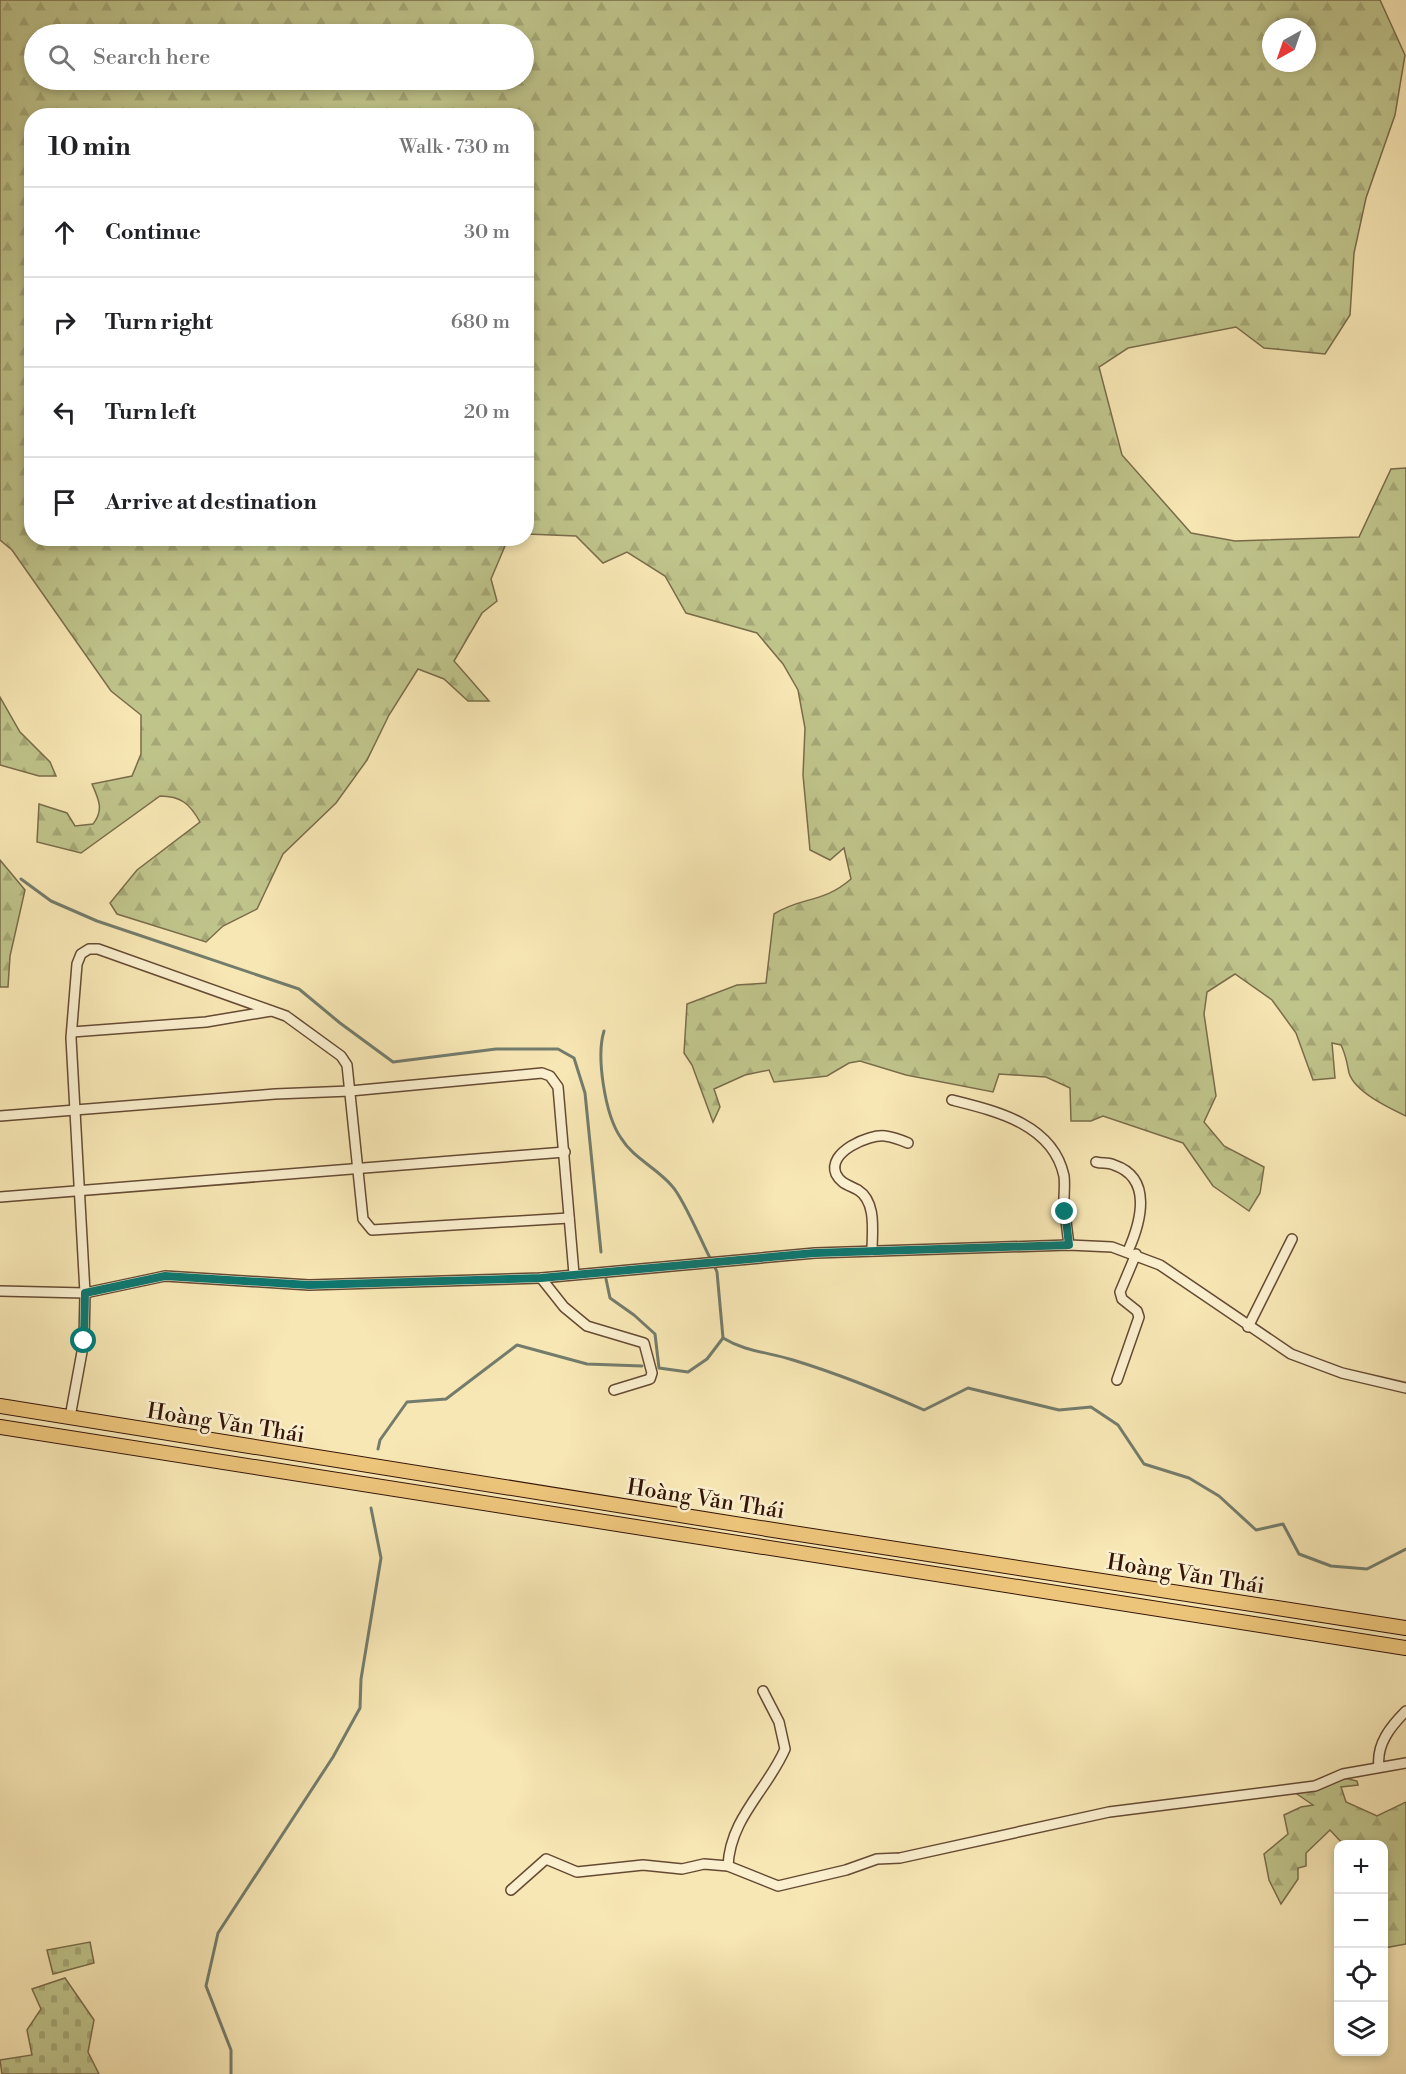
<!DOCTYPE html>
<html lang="en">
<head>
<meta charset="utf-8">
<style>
  :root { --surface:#fff; --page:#f2f2f2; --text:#202124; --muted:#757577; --line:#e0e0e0 }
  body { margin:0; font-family:"Libre Bodoni",serif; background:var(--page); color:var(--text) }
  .controls { position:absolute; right:18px; bottom:18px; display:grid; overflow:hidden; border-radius:12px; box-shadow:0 3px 9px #0003 }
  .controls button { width:54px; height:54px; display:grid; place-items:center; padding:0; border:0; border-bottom:2px solid var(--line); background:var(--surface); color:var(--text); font:30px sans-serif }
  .compass { position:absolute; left:1262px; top:18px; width:54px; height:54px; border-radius:50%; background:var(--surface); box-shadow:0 3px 9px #0003; rotate:220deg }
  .stop { position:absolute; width:18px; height:18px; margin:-14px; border:4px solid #0f766e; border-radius:50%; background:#fff }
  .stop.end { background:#0f766e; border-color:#fff; box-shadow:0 2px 6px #0008 }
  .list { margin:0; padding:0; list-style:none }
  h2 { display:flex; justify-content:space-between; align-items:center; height:78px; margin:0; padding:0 24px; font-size:26px }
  h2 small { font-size:20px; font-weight:400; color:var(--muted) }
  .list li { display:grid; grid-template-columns:39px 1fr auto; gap:18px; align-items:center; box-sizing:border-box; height:90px; padding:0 24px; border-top:2px solid var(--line) }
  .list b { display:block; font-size:22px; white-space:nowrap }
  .list em { font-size:20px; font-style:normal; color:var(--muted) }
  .icon { flex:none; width:33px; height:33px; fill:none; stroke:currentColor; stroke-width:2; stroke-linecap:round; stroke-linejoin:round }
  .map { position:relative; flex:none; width:1406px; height:2074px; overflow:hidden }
  .search { position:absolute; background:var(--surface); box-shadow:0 3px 9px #0003; left:24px; top:24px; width:510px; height:66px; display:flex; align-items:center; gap:15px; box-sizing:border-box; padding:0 21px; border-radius:33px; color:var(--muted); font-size:22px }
  .panel { position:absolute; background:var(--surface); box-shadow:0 3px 9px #0003; left:24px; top:108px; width:510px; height:438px; border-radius:24px }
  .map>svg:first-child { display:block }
</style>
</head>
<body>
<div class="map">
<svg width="1406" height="2074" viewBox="0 0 1406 2074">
  <defs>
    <pattern id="forest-firs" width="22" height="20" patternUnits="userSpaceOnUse" patternTransform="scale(1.5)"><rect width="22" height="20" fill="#bfc48b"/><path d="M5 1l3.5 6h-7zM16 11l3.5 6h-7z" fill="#a5a876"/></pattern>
    <pattern id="cemetery-stones" width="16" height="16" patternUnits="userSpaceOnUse" patternTransform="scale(1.5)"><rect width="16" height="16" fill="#bfc48b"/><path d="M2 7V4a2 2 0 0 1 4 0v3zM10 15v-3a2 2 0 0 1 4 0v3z" fill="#a5a876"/></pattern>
  </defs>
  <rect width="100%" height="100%" fill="#f7e7b4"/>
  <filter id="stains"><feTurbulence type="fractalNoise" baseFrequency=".00333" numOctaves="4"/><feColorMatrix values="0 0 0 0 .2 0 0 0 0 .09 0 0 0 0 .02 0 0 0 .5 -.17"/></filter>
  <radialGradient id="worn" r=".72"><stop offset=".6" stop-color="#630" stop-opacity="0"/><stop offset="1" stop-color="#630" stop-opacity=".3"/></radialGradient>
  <g fill="url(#forest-firs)" stroke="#7a6c4a" stroke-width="1.5" fill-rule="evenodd">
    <path d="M0 0H1380L1405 55 1395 115 1366 198 1354 253 1350 315 1325 354 1264 348 1236 327 1128 348 1099 367 1122 455 1191 533 1235 541 1359 537 1391 469 1406 468V1116C1389 1108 1355 1092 1349 1073 1347 1063 1346 1055 1341 1045L1332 1043 1335 1078 1313 1080 1296 1033 1272 1000 1235 974 1207 992 1204 1014 1216 1096 1204 1122 1224 1146 1264 1167 1260 1193 1249 1211 1213 1186 1183 1143 1103 1116 1091 1121H1071L1070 1088 1046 1077 999 1074 993 1092 906 1075 860 1061 849 1063 827 1076 774 1082 769 1070 745 1075 714 1089 720 1107 713 1122 692 1065 684 1053 687 1004 737 985 766 983 774 914C802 896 822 904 851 879L844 848 830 860 810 850 803 775 805 728 798 690 783 664 757 633 686 613 665 576 627 552 603 563 576 536 527 534 526 116H32V538L508 539 491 579 497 601 482 613 454 661 489 701H468L444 679 418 669 389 715 367 760 336 803 283 854 257 909 223 926 206 942 117 914 110 903 137 870 200 822C190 804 181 796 160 796L81 853 37 842 39 804 67 813 75 826 93 824C104 810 99 800 92 784L132 776 141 754V715L111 691 12 550 0 540ZM1271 27H1307V63H1271ZM524 34V80H34V34Z"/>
    <path d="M0 697 20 732 50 762 56 776H39L0 765Z"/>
    <path d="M0 860 25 890 10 956 8 987H0Z"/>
    <path d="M1332 1775 1357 1781 1358 1785 1341 1787 1346 1802 1377 1816 1406 1802V1944L1384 1948V1844H1343L1330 1830 1306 1853V1866L1298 1868V1879L1281 1904 1269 1880 1264 1854 1288 1834 1284 1815 1301 1807 1313 1805 1294 1792Z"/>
  </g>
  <g fill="url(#cemetery-stones)" stroke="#7a6c4a" stroke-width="1.5">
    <path d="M90 1942 94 1963 53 1974 47 1950Z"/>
    <path d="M65 1978 94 2020 88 2052 99 2074H2L0 2060 32 2055 27 2030 41 2009 32 1989Z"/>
  </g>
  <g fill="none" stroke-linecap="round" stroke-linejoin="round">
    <g stroke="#737c6c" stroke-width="3">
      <path d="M21 879 51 901 97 921 299 989 340 1023 393 1062 496 1049H558L574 1058 585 1093 601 1252"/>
      <path d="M604 1031C596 1057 605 1115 621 1138 633 1158 657 1168 672 1186 684 1199 701 1241 711 1260"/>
      <path d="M606 1279 610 1298 634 1315 655 1334 659 1368 688 1372 707 1359 723 1338 717 1272 714 1265"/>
      <path d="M723 1338C746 1352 768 1352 793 1360 839 1374 881 1391 924 1410L968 1388 1059 1410 1091 1407 1118 1425 1144 1464 1189 1478 1219 1496 1256 1530 1283 1524 1299 1554 1331 1566 1367 1569 1406 1549"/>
      <path d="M378 1449 380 1440 407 1402 446 1399 517 1345 587 1364 642 1366"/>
      <path d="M231 2074V2050L206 1986 218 1933 333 1757 360 1708 361 1679 381 1558 371 1508"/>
    </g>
    <defs>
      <g id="street">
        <path d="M72 1032 206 1022 271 1011"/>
        <path d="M952 1100C996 1111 1053 1124 1064 1176 1065 1184 1064 1192 1064 1199 1065 1215 1067 1230 1069 1245"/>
        <path d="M0 1116 275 1094 350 1091 542 1073 550 1076 558 1087 574 1274"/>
        <path d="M1096 1162C1102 1164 1108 1162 1114 1165 1153 1178 1141 1222 1128 1251"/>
        <path d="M0 1197 565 1152"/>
        <path d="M872 1251C872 1232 877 1202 858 1190 849 1185 841 1184 836 1174 827 1152 869 1134 885 1136 893 1137 901 1140 908 1143"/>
        <path d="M541 1278 564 1307 587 1326 644 1343 652 1373 650 1379 614 1390"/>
        <path d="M0 1291 85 1293 165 1276 309 1285 541 1278 815 1253 1069 1245 1112 1247 1160 1265 1291 1354 1342 1373 1406 1388"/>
        <path d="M1248 1327 1292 1239"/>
        <path d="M1117 1380 1139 1317 1137 1311 1122 1299 1120 1292 1136 1254"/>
        <path d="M70 1417 84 1341 85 1293 71 1038 77 964 81 954 89 949H98L286 1016 341 1056 347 1065 363 1219 372 1230 569 1218"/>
        <path d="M1379 1767C1376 1744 1391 1726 1406 1711"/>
        <path d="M728 1866C730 1818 768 1789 785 1749L779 1722 763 1691"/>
        <path d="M511 1890 546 1859 577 1872 643 1865 682 1869 704 1864 728 1866 778 1886 846 1870 877 1859 900 1858 1109 1812 1315 1786 1343 1774 1406 1763"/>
      </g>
      <g id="primary">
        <path d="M0 1406 767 1529 1406 1628"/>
        <path d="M0 1427 1406 1648"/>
      </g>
    </defs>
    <use href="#street" stroke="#654a33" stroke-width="12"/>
    <use href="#primary" stroke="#341508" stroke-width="16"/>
    <use href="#street" stroke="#faefce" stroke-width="9"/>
    <use href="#primary" stroke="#ecc47a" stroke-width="14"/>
  </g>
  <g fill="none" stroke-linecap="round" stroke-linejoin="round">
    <path stroke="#0f766e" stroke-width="8" d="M84 1341 85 1293 165 1276 309 1285 541 1278 815 1253 1069 1245 1065 1212"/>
  </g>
  <g text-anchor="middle" stroke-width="5" stroke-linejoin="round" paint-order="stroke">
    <g font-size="22" fill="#341508" stroke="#faefce">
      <text transform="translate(226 1422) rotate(9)" y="8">Hoàng Văn Thái</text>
      <text transform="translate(706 1498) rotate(9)" y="8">Hoàng Văn Thái</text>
      <text transform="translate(1186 1573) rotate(9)" y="8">Hoàng Văn Thái</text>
    </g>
  </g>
  <rect width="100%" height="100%" filter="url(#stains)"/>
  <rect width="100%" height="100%" fill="url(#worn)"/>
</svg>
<div class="controls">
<button>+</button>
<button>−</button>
<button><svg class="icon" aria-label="locate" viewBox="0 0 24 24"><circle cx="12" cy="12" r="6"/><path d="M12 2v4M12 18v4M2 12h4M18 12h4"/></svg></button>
<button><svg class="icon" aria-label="layers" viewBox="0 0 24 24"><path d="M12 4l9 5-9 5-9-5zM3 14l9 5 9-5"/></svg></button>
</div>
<svg class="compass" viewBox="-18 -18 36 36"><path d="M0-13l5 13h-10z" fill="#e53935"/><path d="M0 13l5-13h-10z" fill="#757577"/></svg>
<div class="stop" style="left:84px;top:1341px"></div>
<div class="stop end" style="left:1065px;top:1212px"></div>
<div class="search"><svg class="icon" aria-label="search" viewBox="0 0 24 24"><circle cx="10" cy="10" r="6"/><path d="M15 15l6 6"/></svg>Search here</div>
<section class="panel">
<h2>10 min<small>Walk · 730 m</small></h2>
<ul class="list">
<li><svg class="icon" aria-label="ahead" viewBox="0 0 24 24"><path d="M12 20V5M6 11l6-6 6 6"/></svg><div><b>Continue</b></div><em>30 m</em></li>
<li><svg class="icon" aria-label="right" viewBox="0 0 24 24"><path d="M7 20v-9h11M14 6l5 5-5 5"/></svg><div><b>Turn right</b></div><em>680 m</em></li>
<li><svg class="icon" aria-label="left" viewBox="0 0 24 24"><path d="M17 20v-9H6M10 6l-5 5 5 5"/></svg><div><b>Turn left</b></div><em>20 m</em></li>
<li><svg class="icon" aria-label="arrive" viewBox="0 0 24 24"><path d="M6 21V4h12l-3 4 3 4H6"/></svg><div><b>Arrive at destination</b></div></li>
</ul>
</section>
</div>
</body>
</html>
